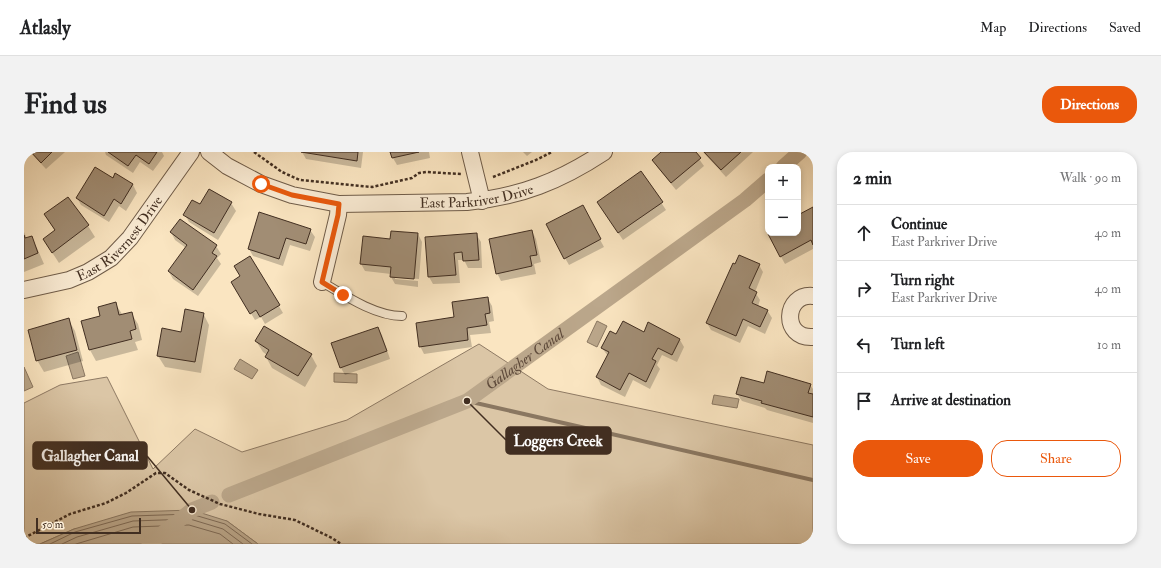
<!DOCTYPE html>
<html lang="en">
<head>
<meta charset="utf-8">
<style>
  :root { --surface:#fff; --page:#f2f2f2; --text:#202124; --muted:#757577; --line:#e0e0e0; --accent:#ea580c }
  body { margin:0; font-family:"IM FELL Double Pica",serif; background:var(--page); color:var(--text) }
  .controls { position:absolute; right:12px; top:12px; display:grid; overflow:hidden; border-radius:8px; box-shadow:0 2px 6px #0003 }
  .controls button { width:36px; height:36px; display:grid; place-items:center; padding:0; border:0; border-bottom:1px solid var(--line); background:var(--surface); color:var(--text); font:20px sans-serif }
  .scale { position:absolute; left:12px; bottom:10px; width:105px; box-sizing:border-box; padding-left:4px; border:2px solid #412e21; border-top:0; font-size:11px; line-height:14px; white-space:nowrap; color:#412e21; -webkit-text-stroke:3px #fceed7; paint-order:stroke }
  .stop { position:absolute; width:12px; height:12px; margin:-9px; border:3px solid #ea580c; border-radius:50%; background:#fff }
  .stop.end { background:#ea580c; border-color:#fff; box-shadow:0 1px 4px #0008 }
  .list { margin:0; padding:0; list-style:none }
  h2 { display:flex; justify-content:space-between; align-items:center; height:52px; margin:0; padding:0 16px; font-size:17px }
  h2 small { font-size:13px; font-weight:400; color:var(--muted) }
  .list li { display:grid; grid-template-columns:26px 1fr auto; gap:12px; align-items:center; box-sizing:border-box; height:56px; padding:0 16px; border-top:1px solid var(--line) }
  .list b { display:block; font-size:15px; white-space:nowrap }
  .list p { margin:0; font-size:13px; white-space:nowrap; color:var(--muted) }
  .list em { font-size:13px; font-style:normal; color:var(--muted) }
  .actions { display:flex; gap:8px; padding:12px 16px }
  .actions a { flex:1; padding:9px 0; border:1px solid var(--accent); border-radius:16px; text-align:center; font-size:14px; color:var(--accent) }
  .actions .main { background:var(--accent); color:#fff }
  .icon { flex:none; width:22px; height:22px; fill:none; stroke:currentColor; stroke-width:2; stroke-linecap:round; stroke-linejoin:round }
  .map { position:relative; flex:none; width:789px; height:392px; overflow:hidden; border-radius:16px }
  header { display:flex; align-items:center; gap:24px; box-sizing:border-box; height:56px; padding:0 20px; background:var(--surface); border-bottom:1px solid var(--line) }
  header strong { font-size:19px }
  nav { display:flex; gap:22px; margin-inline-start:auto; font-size:14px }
  .intro { display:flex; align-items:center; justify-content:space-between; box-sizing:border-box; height:96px; padding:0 24px }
  h1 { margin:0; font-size:28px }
  .button { padding:10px 18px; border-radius:16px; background:var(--accent); color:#fff; font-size:14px; font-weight:700 }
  main { display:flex; gap:24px; padding:0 24px }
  aside { flex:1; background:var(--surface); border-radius:16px; box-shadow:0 2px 6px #0003 }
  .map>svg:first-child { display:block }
</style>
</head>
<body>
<header>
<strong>Atlasly</strong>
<nav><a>Map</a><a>Directions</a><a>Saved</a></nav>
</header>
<div class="intro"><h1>Find us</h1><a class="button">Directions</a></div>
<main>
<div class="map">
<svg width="789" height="392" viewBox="0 0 789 392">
  <rect width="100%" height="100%" fill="#fae5c1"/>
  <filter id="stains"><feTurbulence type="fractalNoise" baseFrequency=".005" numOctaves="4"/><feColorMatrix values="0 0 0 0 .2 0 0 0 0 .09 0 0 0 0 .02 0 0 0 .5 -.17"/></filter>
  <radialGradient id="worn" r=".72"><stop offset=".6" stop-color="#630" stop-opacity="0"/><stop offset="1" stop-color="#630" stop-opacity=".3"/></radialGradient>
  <path fill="#dbc6a6" stroke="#8e7a64" d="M455 192 524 237 789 293V392H234L203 369 50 377 16 392H0V251L36 233 83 225 129 317 171 277 218 300 323 268Z"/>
  <g fill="#bba78b" stroke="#8a7761">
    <path d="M573 169 583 174 573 195 563 190Z"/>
    <path d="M54 200 61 224 49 227 42 204Z"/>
    <path d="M216 207 234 218 228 227 210 217Z"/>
    <path d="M0 215 9 235 0 239Z"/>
    <path d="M310 221 333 222V231L310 230Z"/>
    <path d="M690 243 715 247 713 256 688 252Z"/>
    <path d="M168 358 203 369 234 392H16L50 377 107 360Z"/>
  </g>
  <g fill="#0003">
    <path d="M6 0H41L22 17Z"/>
    <path d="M81 0H138L140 4 129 19 116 10 109 21 82 3Z"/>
    <path d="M278 0H339L337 16 282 7Z"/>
    <path d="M367 0H405L406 6 373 13 369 6Z"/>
    <path d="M499 0H508L503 4Z"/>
    <path d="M639 0H670L680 14 652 38 634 16 629 8Z"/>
    <path d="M679 0H729L702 25Z"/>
    <path d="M617 20 642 58 599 88 578 57Z"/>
    <path d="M92 23 109 33 113 41 102 59 95 54 85 70 57 53 53 46 89 27Z"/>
    <path d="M44 46 64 74 71 85 35 111 20 88 31 79 21 63Z"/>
    <path d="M207 51 212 59 194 88 165 70 161 63 176 54Z"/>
    <path d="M789 56V97L761 112 744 81H774V64Z"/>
    <path d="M562 62 580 95 545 113 541 106Z"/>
    <path d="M156 68 192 94 197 102 193 106 197 112 174 144 149 127 145 120 162 96 151 88 147 80Z"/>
    <path d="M286 78 291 85 286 99 266 93 259 114 229 104 225 97Z"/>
    <path d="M508 79 512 87 517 110 510 112 512 122 477 129 473 121Z"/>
    <path d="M0 80 3 87 7 85 13 96 20 112 0 120Z"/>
    <path d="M394 82 398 90 395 127 371 125V127L394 129V135L371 132 367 125V122L341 119 337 112 367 88Z"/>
    <path d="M452 82 457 90 458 116H444L440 108H434L436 131 409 132 405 125 402 86Z"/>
    <path d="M226 105 259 161 241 172 237 165 231 168 208 130 217 125Z"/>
    <path d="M735 113 739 120 731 140 736 148 734 154 743 158 748 166 741 182 724 174 716 191 687 178 683 171Z"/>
    <path d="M464 147 468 154 470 169 465 170 467 181 446 183 448 195 400 202 396 194Z"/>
    <path d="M91 151 98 162 107 161 114 172 118 188 111 190 114 198 72 209 66 198 77 164Z"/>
    <path d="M179 161 185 173 177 221 141 215 134 204Z"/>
    <path d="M44 167 51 179 59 209 20 220 13 208Z"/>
    <path d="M354 176 358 183 366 207 321 223 317 216Z"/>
    <path d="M620 181 656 188 660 195 653 210 638 203 633 213 636 217 626 237 609 228 601 245 577 233 573 225 584 204 578 196 593 183Z"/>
    <path d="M232 189 287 203 293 214 281 235 248 216 242 205 243 203 239 200Z"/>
    <path d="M740 233H786L789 237V271L743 258 741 256 718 249 713 242Z"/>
  </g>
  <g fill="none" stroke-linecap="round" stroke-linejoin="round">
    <g stroke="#7e6a56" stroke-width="1">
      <path d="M26 392 51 380 108 364 167 362 201 372 228 392"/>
      <path d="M38 392 53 385 109 369 166 367 199 377 219 392"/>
      <path d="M52 392 109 375 165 373 196 382 209 392"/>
    </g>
    <path stroke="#8a7761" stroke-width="4" d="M443 249 789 328"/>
    <g stroke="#bba78b" stroke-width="15">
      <path d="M759 15 776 0"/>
      <path id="s1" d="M205 343 443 249 721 48 744 28"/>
      <path d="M125 392 168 358 188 350"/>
    </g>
  </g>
  <g fill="#a18d74" stroke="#412e21">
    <path d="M7 0H28L17 11Z"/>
    <path d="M84 0H133L125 12 112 3 104 14Z"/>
    <path d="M277 0H334L333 9Z"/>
    <path d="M366 0H395L368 6Z"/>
    <path d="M637 0H672L677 6 647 31 628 8Z"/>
    <path d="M680 0H717L697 18Z"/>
    <path d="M71 15 89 26 91 21 109 32 97 52 90 47 80 64 52 46Z"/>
    <path d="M617 19 639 50 594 81 573 50Z"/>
    <path d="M185 37 208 50 190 81 159 63 168 48 176 52Z"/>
    <path d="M44 45 65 73 28 101 19 87 31 78 20 62Z"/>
    <path d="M559 53 577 87 540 107 522 72Z"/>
    <path d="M789 55V93L787 88 756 105 743 80 744 79V81H774V63Z"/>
    <path d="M235 60 287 77 282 92 262 86 255 107 224 97Z"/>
    <path d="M156 67 193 93 188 101 193 104 169 138 144 119 163 93 146 80Z"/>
    <path d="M508 78 513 103 506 104 508 114 472 122 465 87Z"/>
    <path d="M367 79 394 81 390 127 366 125 367 115 336 112 339 84 366 87Z"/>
    <path d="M453 81 455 108 439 109 438 100 430 101 432 123 404 125 401 85Z"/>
    <path d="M0 83 1 86 8 84 14 101 0 107Z"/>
    <path d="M715 103 736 112 725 136 733 140 728 151 744 158 736 175 719 167 712 184 682 171 709 111 711 112Z"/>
    <path d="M226 104 256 153 236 165 232 158 226 162 207 130 216 124 210 114Z"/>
    <path d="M464 145 466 161 461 162 463 173 443 176 444 188 395 195 392 171 430 165 428 150Z"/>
    <path d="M92 150 95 163 108 160 112 177 106 179 108 187 65 198 57 169 76 164 74 155Z"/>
    <path d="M161 157 180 161 171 210 133 204 138 176 157 180Z"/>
    <path d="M45 166 53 198 12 209 4 178Z"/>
    <path d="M599 169 620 180 624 170 656 187 648 203 634 196 628 207 632 209 622 230 605 221 596 238 572 225 585 200 577 196 586 179 592 182Z"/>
    <path d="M240 174 288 202 274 224 241 205 245 198 231 189Z"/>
    <path d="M354 175 363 199 316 216 307 191Z"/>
    <path d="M743 219 787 232 784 241 789 242V265L737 251 738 249 712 242 717 225 740 231Z"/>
  </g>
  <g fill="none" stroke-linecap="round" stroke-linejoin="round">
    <defs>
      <path id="service" d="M298 130C320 143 351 164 378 164"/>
      <g id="minor">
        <path id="s2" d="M185 0 203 14 237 32 268 43 315 52 443 50C496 45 536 29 580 0"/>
        <path d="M446 0 458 49"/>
        <path d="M298 130 314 63 315 52"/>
        <path id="s3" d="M0 138 45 128 64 120 87 106 106 86 167 0"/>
        <path d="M789 144C760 141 757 187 789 185"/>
      </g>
    </defs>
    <use href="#service" stroke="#6f5c49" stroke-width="10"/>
    <use href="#minor" stroke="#6f5c49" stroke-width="18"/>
    <g stroke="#412e21" stroke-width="2.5" stroke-dasharray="3 2" stroke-linecap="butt">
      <path d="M230 0 258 20 276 28 348 35 388 26 395 21 402 20 437 22"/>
      <path d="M469 25 512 8 528 0"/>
      <path d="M0 386 46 362 82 351 102 341 132 321H141L165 338 196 352 235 362 271 368 308 386 317 392"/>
    </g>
    <use href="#service" stroke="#fceed7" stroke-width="8"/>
    <use href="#minor" stroke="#fceed7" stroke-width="16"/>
  </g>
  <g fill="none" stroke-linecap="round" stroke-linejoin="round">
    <path stroke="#ea580c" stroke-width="5" d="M237 32 268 43 315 52 314 63 298 130 319 143"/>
  </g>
  <g text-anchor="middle" stroke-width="3" stroke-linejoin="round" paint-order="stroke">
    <g font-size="14" fill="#412e21" stroke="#fceed7">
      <text dy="5" stroke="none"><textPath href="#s2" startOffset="280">East Parkriver Drive</textPath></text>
      <text dy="5" stroke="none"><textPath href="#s3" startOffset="113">East Rivernest Drive</textPath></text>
    </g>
    <g font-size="15" font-style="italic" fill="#604c3c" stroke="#fceed7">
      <text dy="5" stroke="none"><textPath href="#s1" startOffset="327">Gallagher Canal</textPath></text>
    </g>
  </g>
  <path fill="none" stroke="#412e21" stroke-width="1.5" d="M443 249L482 288M168 358L123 304"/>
  <g fill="#412e21" stroke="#fceed7" stroke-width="1.5">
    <circle cx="443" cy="249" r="4"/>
    <circle cx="168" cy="358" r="4"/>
  </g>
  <g fill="#412e21" stroke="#412e21" stroke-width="1.5">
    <rect x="482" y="275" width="105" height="27" rx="4"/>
    <rect x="9" y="290" width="114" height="27" rx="4"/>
  </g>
  <g font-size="15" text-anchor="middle" font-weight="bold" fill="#fff">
    <text x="534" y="294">Loggers Creek</text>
    <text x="66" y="309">Gallagher Canal</text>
  </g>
  <rect width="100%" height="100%" filter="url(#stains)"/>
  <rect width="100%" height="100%" fill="url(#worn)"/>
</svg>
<div class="controls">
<button>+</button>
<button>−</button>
</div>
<div class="scale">50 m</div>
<div class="stop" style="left:237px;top:32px"></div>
<div class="stop end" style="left:319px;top:143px"></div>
</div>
<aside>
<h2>2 min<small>Walk · 90 m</small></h2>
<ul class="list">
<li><svg class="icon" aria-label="ahead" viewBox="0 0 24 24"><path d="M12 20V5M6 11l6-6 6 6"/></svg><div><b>Continue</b><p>East Parkriver Drive</p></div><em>40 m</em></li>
<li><svg class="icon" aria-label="right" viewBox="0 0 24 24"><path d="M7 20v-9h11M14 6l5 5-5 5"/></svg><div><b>Turn right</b><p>East Parkriver Drive</p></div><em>40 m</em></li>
<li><svg class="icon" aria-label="left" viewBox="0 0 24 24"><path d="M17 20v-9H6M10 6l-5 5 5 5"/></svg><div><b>Turn left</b></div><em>10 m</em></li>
<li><svg class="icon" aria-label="arrive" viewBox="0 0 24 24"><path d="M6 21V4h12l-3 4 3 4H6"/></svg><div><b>Arrive at destination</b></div></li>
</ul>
<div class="actions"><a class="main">Save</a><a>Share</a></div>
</aside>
</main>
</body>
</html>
